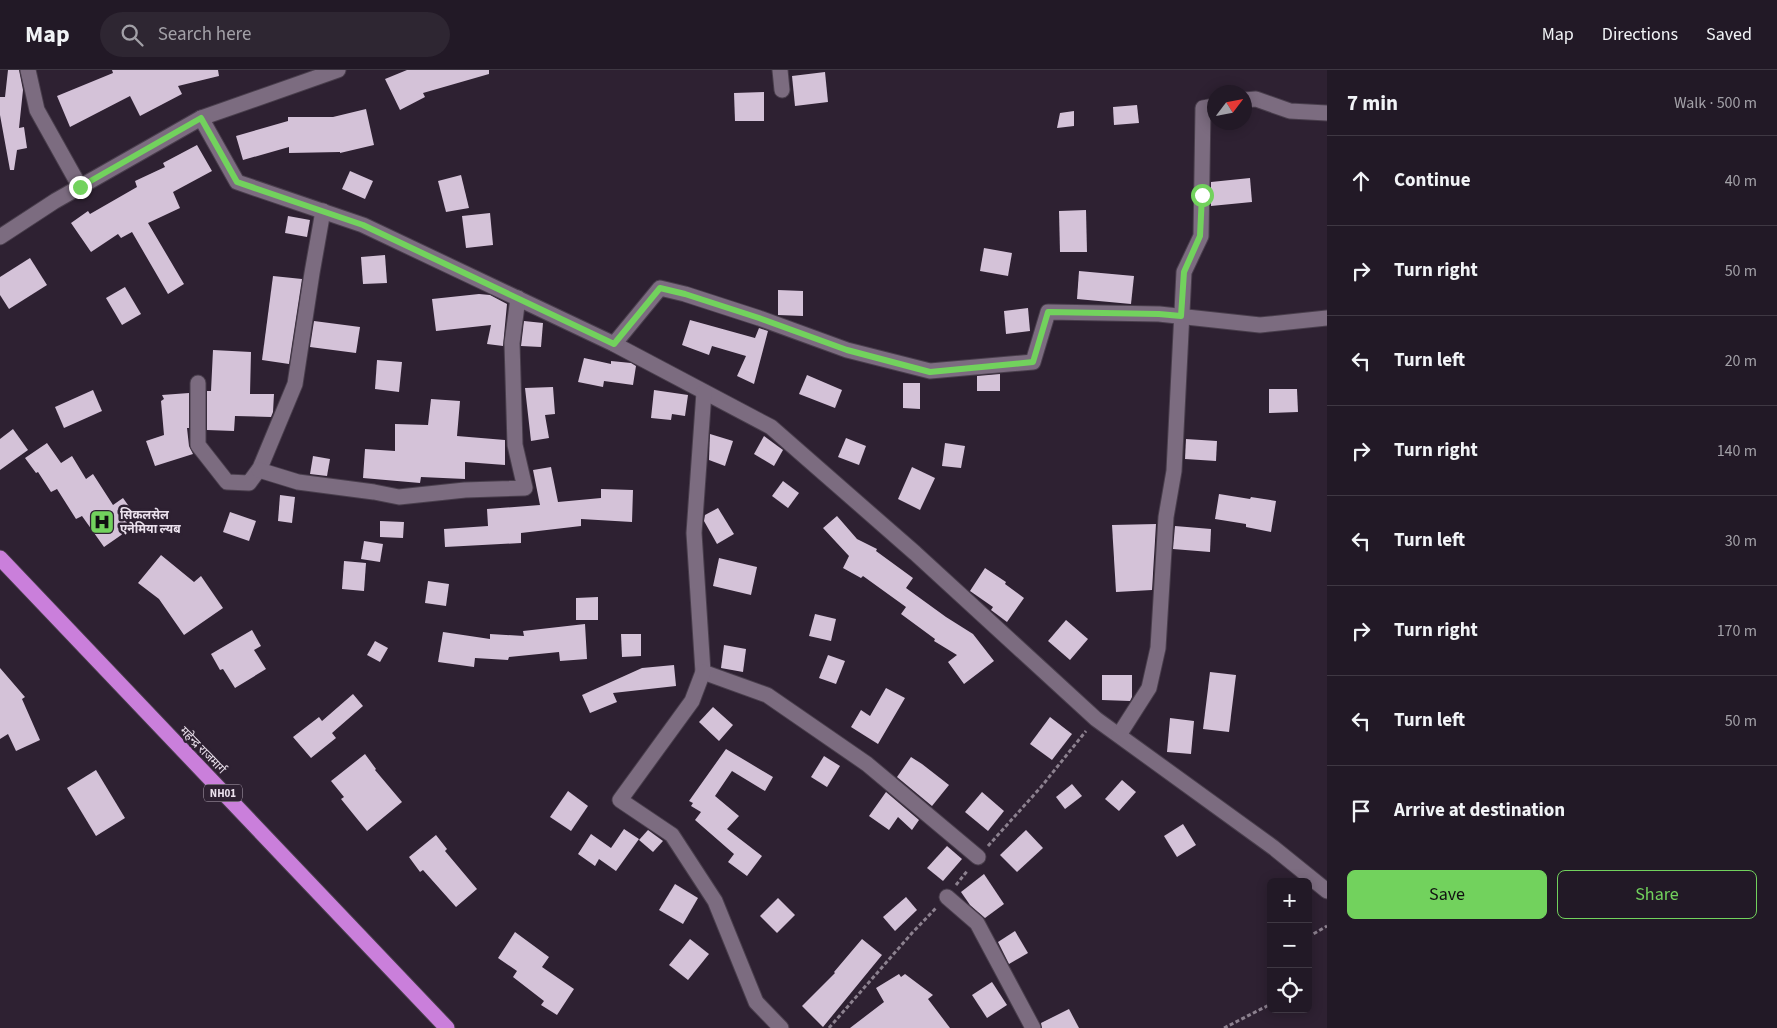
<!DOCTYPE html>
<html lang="en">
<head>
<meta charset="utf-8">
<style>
  :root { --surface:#221926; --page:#2e2632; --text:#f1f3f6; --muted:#a2a0a7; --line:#3f3843; --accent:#72d25d }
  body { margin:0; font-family:"Source Sans 3","Noto Sans Devanagari",sans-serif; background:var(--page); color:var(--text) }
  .controls { position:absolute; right:15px; bottom:15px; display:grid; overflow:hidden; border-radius:8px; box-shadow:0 2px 12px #0003 }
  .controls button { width:45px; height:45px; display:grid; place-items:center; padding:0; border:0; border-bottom:1px solid var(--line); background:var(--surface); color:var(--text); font:25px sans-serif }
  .compass { position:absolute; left:1207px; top:15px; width:45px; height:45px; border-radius:50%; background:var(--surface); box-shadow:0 2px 12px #0003; rotate:58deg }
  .stop { position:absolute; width:15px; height:15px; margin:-11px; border:4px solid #72d25d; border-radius:50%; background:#fff }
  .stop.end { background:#72d25d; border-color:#fff; box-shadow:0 1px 5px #0008 }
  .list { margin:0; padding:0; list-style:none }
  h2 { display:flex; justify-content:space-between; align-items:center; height:65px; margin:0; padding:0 20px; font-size:21px }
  h2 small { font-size:16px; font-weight:400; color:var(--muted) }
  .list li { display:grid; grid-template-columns:32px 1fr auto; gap:15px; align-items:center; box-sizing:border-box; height:90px; padding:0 20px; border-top:1px solid var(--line) }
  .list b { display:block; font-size:19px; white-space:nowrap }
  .list em { font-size:16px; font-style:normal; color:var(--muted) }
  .actions { display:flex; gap:10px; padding:15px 20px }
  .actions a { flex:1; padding:11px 0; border:1px solid var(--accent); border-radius:8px; text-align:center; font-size:18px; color:var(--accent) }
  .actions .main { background:var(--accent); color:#111 }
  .icon { flex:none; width:28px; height:28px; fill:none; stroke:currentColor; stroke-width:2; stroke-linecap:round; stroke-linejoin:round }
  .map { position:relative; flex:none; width:1327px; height:958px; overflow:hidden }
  header { display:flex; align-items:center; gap:30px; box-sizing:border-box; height:70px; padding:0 25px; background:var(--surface); border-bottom:1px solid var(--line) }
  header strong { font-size:24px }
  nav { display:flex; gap:28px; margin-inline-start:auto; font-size:18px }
  .search { width:350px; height:45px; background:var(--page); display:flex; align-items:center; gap:12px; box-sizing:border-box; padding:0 18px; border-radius:28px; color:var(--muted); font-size:19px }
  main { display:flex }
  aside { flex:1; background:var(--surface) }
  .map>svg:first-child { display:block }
</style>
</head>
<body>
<header>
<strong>Map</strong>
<div class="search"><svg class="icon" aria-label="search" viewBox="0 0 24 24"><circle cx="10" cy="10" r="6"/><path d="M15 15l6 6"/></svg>Search here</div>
<nav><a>Map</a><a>Directions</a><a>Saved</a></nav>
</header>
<main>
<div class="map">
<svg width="1327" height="958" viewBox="0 0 1327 958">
  <rect width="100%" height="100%" fill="#2e2132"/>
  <g fill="#d4c2d8">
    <path d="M8 0H19L23 20 19 58 24 57 27 78 17 80 14 100H10L0 45V27H5Z"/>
    <path d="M112 0H218L219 6 178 16 182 24 140 46 130 26 70 57 57 26 113 3Z"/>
    <path d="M407 0H489V4L423 23 425 27 400 40 385 9Z"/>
    <path d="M825 2 828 32 795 36 792 6Z"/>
    <path d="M764 22V51H735L734 23Z"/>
    <path d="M1137 35 1139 53 1114 55 1113 37Z"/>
    <path d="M366 39 374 75 340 83V82L289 83V77L243 90 236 66 288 51V47H333Z"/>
    <path d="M1074 41V56L1057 58 1060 43Z"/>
    <path d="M197 75 212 101 173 122 180 138 148 153 184 214 168 224 132 162 121 168 118 164 91 182 71 153 88 141 90 144 137 117 135 111 165 97 163 93Z"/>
    <path d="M350 101 373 111 365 129 342 119Z"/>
    <path d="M461 105 469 138 446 142 438 111Z"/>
    <path d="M1250 108 1252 132 1211 136V112Z"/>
    <path d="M1086 140 1087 182H1060L1059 141Z"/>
    <path d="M490 143 493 175 466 178 462 146Z"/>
    <path d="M288 146 310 150 307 167 285 163Z"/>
    <path d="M984 178 1012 183 1008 206 980 201Z"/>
    <path d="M385 185 387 213 363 214 361 187Z"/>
    <path d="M30 188 47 215 9 239 0 225V207Z"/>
    <path d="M1079 201 1134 206 1131 234 1077 229Z"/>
    <path d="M273 206 302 209 289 294 262 290Z"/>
    <path d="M125 217 141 244 122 255 106 228Z"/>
    <path d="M778 220 803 221V246L778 245Z"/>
    <path d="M479 224 490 225 507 234 503 276 487 274 491 255 436 261 432 229Z"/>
    <path d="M1028 238 1030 261 1006 264 1004 241Z"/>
    <path d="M690 250 755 268 759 258 768 261 754 314 737 306 746 286 712 276 709 285 682 275Z"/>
    <path d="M314 251 360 257 356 283 310 277Z"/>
    <path d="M524 251 543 253 541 277 521 276Z"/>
    <path d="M213 280 251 282 250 324H274L273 342 271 347 235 346 234 361 207 360V321H211Z"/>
    <path d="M584 288 611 294V291L631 293 636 296 633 315 604 311 603 317 578 312Z"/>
    <path d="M377 290 402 292 399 322 375 319Z"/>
    <path d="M1000 304V321H977V306Z"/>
    <path d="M807 305 842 320 835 338 799 324Z"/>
    <path d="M903 313H920V339L903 338Z"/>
    <path d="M553 317 555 344 545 345 549 368 531 371 525 318Z"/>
    <path d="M1269 319H1297L1298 342 1269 343Z"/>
    <path d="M93 320 102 341 64 358 55 337Z"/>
    <path d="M654 320 688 325 685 346 672 344 671 350 651 348Z"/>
    <path d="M189 323V358H187L189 376 193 384 155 396 146 371 164 365 161 331 164 329 162 325Z"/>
    <path d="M431 329 460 331 457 366 505 370V395L465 392V409L421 407 420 413 363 408 365 379 395 381V354L428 355Z"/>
    <path d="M13 359 28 380 0 400V369Z"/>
    <path d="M710 364 733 371 725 396 709 390Z"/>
    <path d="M764 366 783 380 774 396 754 384Z"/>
    <path d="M846 368 866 376 859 395 838 387Z"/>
    <path d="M1186 369 1217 371 1216 391 1185 389Z"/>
    <path d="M47 373 61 393 72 386 86 409 93 404 113 435 123 428 140 452 104 477 82 446 76 449 57 419 51 422 38 402 36 403 25 388Z"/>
    <path d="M945 373 965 376 961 398 942 396Z"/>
    <path d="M313 386 330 389 327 406 310 404Z"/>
    <path d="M551 397 558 432 601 428V419L633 420 632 452 581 449V456L521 463V473L445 477 444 459 488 456 487 439 540 435 533 400Z"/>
    <path d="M912 397 935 408 920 440 898 429Z"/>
    <path d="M783 411 799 423 788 438 772 426Z"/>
    <path d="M1219 424 1250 429 1251 427 1276 431 1271 462 1246 457V454L1215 449Z"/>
    <path d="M280 425 295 427 292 453 278 451Z"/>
    <path d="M718 438 734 464 717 474 704 451 705 445Z"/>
    <path d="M230 442 256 451 249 471 223 462Z"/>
    <path d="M837 446 857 469 877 479 876 481 913 508 906 518 946 547 973 564 994 591 964 614 948 592 957 585 934 571 935 569 901 544 906 537 863 506 861 508 843 498 849 486 823 458Z"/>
    <path d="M380 451 404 452 403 468 380 467Z"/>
    <path d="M1156 454 1152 520 1116 522 1112 455Z"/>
    <path d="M1175 456 1211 459 1210 482 1173 479Z"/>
    <path d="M364 471 383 474 380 492 361 489Z"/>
    <path d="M161 485 194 512 201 506 223 538 184 565 159 529 138 513Z"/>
    <path d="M719 488 757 497 751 525 713 516Z"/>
    <path d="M344 491 366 493 364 521 342 519Z"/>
    <path d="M985 498 1006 512 1005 514 1024 528 1007 552 991 540 993 537 970 521Z"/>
    <path d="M428 511 449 514 446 536 425 533Z"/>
    <path d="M598 527V550H576V528Z"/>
    <path d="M815 544 836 549 831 571 809 566Z"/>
    <path d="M1066 550 1088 569 1070 590 1048 571Z"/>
    <path d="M585 554 587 589 560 591 559 582 509 587 508 590 475 588 474 597 438 592 443 562 490 569V564L524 566 523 561Z"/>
    <path d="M252 560 261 576 254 580 266 599 235 618 223 599 220 600 211 584Z"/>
    <path d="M621 564H641V586L622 587Z"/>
    <path d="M375 571 388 578 380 592 367 585Z"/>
    <path d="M724 575 746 579 743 602 721 598Z"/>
    <path d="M828 585 845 591 836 614 819 608Z"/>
    <path d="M674 595 676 616 613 623 617 632 590 643 582 625 642 598Z"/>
    <path d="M0 598 25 627 22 629 40 670 16 681 8 664 0 669Z"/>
    <path d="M1210 602 1236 605 1229 662 1203 659Z"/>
    <path d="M1102 605H1132V627L1130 631 1102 630Z"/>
    <path d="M886 618 905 628 878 674 851 657 861 640 870 646Z"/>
    <path d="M353 624 363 636 332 663 336 668 311 688 293 667 319 647 322 651Z"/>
    <path d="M713 637 733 655 719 671 699 652Z"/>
    <path d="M1050 647 1072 664 1052 690 1030 674Z"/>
    <path d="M1170 648 1194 651 1191 684 1167 682Z"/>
    <path d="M726 679 773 707 765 721 732 701 715 726 739 746 727 759 762 786 747 806 728 792 734 784 695 750 701 742 691 736 693 733 689 731Z"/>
    <path d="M365 684 376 699 375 700 402 732 367 761 341 729 344 727 331 711Z"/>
    <path d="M824 686 840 696 827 717 811 707Z"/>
    <path d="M911 687 922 694 949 715 932 736 897 707Z"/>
    <path d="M96 700 125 748 96 766 67 718Z"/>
    <path d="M1122 710 1136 722 1119 741 1105 729Z"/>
    <path d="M1072 714 1082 726 1065 739 1056 727Z"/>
    <path d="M568 721 588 736 571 761 550 747Z"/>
    <path d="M886 722 919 750 912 760 898 747 889 760 869 746Z"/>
    <path d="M982 722 1004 741 988 761 965 742Z"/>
    <path d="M1183 754 1196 775 1177 787 1164 766Z"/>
    <path d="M624 759 639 769 616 801 599 789 595 796 578 784 591 764 611 778Z"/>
    <path d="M648 760 663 771 653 782 639 770Z"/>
    <path d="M1026 760 1043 778 1017 802 1000 785Z"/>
    <path d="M436 765 447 779 445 781 477 819 456 837 423 800 420 802 409 787Z"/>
    <path d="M947 776 962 789 943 811 927 798Z"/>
    <path d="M984 804 1004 834 985 848 970 835 961 822Z"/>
    <path d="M675 814 698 828 683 854 659 840Z"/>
    <path d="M906 827 917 840 895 861 883 847Z"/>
    <path d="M778 828 795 845 777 863 760 846Z"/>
    <path d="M1015 861 1028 883 1009 894 998 872Z"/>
    <path d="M515 862 549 887 542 897 574 919 557 945 541 935 544 931 513 907 517 901 498 888Z"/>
    <path d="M690 869 709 884 688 910 669 895Z"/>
    <path d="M862 869 882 885 823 957 802 936 835 903 834 902Z"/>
    <path d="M899 904 901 907 905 904 933 925 928 929 950 958H850L884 932 876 918Z"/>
    <path d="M992 912 1007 935 987 948 972 925Z"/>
    <path d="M1069 939 1079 958H1042L1041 953Z"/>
  </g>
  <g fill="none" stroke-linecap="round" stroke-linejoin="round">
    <defs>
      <g id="street">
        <path d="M28 0 37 40 80 117"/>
        <path d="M780 0 782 20"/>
        <path d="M1244 30 1256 29 1290 41 1327 43"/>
        <path d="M201 48 237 112 363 155 614 274 771 357 915 483 1096 649 1274 778 1327 821"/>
        <path d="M614 274 660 218 685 224 759 248 847 280 930 301 1033 292 1048 242 1159 244 1260 255 1327 248"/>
        <path d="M198 313V375L227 412 249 413 260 398 295 314 312 203 323 141"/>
        <path d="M704 322 694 463 703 602 767 625 867 694 978 787"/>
        <path d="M259 400 298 412 374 422 399 427 465 420 525 418 515 375 512 273 518 228"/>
        <path d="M703 602 692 631 620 730 672 765 715 831 756 932 781 958"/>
        <path d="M1119 665 1149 618 1158 578 1166 447 1174 401 1184 202 1201 166 1203 38 1214 36"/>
        <path d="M947 827 977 853 1033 958"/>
      </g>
      <path id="secondary" d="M0 167 55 131 201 48 338 0"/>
      <path id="highway" d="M0 488 447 958"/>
    </defs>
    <use href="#street" stroke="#493e4c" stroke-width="17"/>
    <use href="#secondary" stroke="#493e4c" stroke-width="17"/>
    <use href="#highway" stroke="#493e4c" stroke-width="17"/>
    <g stroke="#8c818f" stroke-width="3" stroke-dasharray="4 2.5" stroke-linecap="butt">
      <path d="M988 776 1041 717 1086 661"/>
      <path d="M956 815 968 800"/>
      <path d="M1308 867 1327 856"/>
      <path d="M829 958 912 863 936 838"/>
      <path d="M1224 958 1271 934"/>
    </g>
    <use href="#street" stroke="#7c6c80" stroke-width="15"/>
    <use href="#secondary" stroke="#7c6c80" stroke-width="15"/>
    <use href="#highway" stroke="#ca7fdb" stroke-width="15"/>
  </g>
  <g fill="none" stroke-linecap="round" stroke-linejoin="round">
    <path stroke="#72d25d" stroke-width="6" d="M80 117 201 48 237 112 363 155 614 274 660 218 685 224 759 248 847 280 930 302 1033 292 1048 242 1159 244 1181 246 1184 202 1200 166 1202 125"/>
  </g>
  <defs>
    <symbol id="hospital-square" viewBox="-11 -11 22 22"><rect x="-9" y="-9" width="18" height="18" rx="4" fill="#72d25d" stroke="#2e2132"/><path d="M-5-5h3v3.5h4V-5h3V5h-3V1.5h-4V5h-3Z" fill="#111"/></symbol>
  </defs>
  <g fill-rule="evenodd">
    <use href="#hospital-square" x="88" y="438" width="28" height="28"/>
  </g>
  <g text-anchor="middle" stroke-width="5" stroke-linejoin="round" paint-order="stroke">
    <rect fill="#2e2132" stroke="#b2a7b5" stroke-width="1" x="204" y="714.5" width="38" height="17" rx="4"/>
    <g font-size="11" font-weight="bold" fill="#ebe1ed">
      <text x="223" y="727">NH01</text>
    </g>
    <g font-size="12" font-weight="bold" fill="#ebe1ed" stroke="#2e2132" text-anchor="start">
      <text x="120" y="449">सिकलसेल<tspan x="120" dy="14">एनेमिया ल्यब</tspan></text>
    </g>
    <g font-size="12" fill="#ebe1ed" stroke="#2e2132">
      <text transform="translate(203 680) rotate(46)" y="4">महेन्द्र राजमार्ग</text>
    </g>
  </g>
</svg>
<div class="controls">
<button>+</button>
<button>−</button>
<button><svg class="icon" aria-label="locate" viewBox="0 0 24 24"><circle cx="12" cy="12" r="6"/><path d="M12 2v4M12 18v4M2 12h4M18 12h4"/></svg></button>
</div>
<svg class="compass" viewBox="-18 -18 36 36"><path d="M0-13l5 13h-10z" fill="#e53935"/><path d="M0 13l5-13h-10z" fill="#a2a0a7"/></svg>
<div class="stop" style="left:1202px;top:125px"></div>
<div class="stop end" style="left:80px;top:117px"></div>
</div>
<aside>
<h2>7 min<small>Walk · 500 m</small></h2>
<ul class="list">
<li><svg class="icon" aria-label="ahead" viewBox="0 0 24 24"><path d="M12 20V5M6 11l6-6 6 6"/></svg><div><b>Continue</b></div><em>40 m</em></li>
<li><svg class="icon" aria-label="right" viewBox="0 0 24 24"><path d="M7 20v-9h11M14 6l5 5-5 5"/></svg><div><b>Turn right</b></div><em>50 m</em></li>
<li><svg class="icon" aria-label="left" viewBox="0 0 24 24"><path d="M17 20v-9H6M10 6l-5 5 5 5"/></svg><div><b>Turn left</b></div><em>20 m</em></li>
<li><svg class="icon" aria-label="right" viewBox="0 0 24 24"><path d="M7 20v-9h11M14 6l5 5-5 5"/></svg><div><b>Turn right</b></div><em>140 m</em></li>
<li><svg class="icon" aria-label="left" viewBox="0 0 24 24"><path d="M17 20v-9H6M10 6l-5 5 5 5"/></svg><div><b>Turn left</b></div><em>30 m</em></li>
<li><svg class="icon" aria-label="right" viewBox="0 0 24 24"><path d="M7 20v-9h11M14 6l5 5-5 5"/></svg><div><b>Turn right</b></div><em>170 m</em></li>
<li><svg class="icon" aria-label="left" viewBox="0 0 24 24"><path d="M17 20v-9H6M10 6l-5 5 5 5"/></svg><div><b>Turn left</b></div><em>50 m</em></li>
<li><svg class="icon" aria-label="arrive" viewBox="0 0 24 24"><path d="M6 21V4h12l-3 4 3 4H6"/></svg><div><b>Arrive at destination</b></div></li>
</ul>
<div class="actions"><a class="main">Save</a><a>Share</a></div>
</aside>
</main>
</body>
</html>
